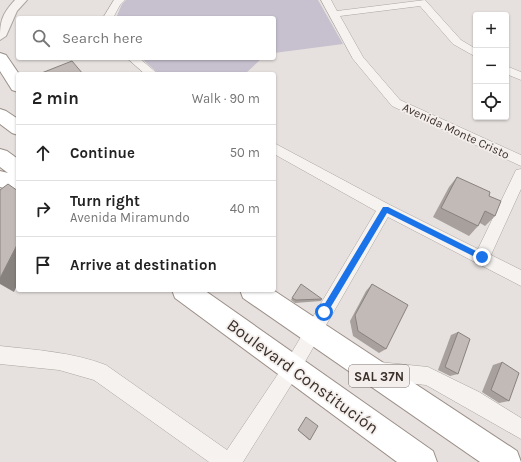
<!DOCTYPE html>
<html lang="en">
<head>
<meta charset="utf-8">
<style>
  :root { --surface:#fff; --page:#f6f6f6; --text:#222; --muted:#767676; --line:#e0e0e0 }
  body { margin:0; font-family:Karla,sans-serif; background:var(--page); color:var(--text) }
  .controls { position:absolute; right:12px; top:12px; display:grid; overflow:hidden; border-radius:4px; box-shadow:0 1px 3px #0004 }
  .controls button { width:36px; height:36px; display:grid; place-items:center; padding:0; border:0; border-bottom:1px solid var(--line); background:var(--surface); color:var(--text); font:20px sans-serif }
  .stop { position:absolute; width:12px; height:12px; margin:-9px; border:3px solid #1a73e8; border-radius:50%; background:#fff }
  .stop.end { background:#1a73e8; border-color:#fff; box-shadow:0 1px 4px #0008 }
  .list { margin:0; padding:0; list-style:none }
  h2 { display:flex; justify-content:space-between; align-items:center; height:52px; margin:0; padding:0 16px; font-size:17px }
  h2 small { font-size:13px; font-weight:400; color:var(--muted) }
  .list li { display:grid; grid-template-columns:26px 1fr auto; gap:12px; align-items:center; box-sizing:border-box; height:56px; padding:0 16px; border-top:1px solid var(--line) }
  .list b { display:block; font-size:15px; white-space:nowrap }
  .list p { margin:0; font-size:13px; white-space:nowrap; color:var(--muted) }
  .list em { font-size:13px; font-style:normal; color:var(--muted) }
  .icon { flex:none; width:22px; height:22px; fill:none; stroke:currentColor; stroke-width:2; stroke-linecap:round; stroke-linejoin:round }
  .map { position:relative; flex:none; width:521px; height:462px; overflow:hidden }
  .search { position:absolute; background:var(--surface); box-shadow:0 1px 3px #0004; left:16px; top:16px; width:260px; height:44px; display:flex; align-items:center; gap:10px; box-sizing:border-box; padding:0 14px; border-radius:4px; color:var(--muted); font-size:15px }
  .panel { position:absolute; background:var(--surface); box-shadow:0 1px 3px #0004; left:16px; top:72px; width:260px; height:220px; border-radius:4px }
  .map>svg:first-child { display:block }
</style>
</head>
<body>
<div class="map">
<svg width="521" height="462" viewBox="0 0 521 462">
  <rect width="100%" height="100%" fill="#e6e1de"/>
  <g fill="#c7c0cf">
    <path d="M126 0H318L343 44 274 53V18H116L122 4Z"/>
    <path d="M141 58H262L245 74H159Z"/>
  </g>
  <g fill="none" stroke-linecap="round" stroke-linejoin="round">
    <defs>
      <g id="minor">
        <path d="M114 0H125L120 5 113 18H103Z"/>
        <path d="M321 0H331L337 11 425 0 461 40 476 49V57L453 44 420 6 340 16 363 57 400 100 521 155V166L392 106 353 59Z"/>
        <path d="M127 58H139L158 74H145Z"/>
        <path d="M506 66 521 72V80L506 74Z"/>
        <path d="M274 143 390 205 478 249 516 170 521 169V189L491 255 521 270V286L388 217 298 374 243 462H209L94 380 59 370 0 364V346C36 350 72 352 106 365L227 450 286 362 376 211 274 154Z"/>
        <path d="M379 362 428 367 479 392 521 418V439L426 385 379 380 372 378 370 371 372 364Z"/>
      </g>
      <path id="tertiary" d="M15 0H27L17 11 6 36 0 40C0 21 2 14 15 0Z"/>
      <g id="trunk">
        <path d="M0 53 6 55 19 74 18 92 12 90 0 71Z"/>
        <path d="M0 109 6 111 18 119V135L12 133 0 124Z"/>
        <path d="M0 149 7 151 18 159V192L0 187V171L8 173 0 167Z"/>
        <path d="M172 290H204L433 451 437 462H397L175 298Z"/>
        <path d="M240 290H273L517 451 521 462H480L243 298Z"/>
      </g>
    </defs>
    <use href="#minor" stroke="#aca5a0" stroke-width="1"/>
    <use href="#tertiary" stroke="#aca5a0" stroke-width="2"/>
    <use href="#trunk" stroke="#9b8e87" stroke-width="2"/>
    <use href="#minor" fill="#f5f2f0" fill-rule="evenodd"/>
    <use href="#tertiary" fill="#f5f2f0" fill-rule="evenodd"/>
    <use href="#trunk" fill="#fff" fill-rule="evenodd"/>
  </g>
  <g fill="#a7a09d">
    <path d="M457 177 489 196 495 216 485 226 480 223 478 226 469 236 433 217 449 187Z"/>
    <path d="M372 284 386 349 379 353 353 336 350 321 366 291Z"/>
    <path d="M292 298 322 299 321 301 295 303 291 300Z"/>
    <path d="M458 332V374L450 376 438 370 451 335Z"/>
    <path d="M502 362 509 401 499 403 482 392 493 365Z"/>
    <path d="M306 417 310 440H309L298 430Z"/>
  </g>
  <path fill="#88827f" d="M18 243V283L14 292 0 284V278Z"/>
  <g fill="#c2bab6" stroke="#88827f">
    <path d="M72 61 83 74H39Z"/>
    <path d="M457 177 490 192 489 196 501 201 495 216 485 211 478 226 441 208Z"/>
    <path d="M8 184 18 191V243L0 278V190Z"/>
    <path d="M301 284 322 299 296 300 292 298Z"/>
    <path d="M372 284 408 305 386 349 358 331 355 315Z"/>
    <path d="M458 332 470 339 458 374 445 367Z"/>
    <path d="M502 362 519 373 509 401 491 390Z"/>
    <path d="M306 417 318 426 310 440 298 430Z"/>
  </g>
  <path fill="#1a73e8" d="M383 207H388L484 255V259H479L387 213 326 315H321V310Z"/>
  <g text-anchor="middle" stroke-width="3.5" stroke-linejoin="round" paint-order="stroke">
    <g font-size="12" fill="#3b3029" stroke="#f4efed">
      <text transform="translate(456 131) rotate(25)" y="4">Avenida Monte Cristo</text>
    </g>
    <rect fill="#f4efed" stroke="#726964" stroke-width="1" x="349" y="365" width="60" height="22" rx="3"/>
    <g font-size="13" font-weight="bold" fill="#3b3029">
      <text x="379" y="381">SAL 37N</text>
    </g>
    <g font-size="17" fill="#3b3029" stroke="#f4efed">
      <text transform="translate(303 376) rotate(36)" y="6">Boulevard Constitución</text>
    </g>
  </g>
</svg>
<div class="controls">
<button>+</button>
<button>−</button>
<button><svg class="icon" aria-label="locate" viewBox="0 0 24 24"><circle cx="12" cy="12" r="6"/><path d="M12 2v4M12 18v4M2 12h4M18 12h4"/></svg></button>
</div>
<div class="stop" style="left:324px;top:312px"></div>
<div class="stop end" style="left:482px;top:257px"></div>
<div class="search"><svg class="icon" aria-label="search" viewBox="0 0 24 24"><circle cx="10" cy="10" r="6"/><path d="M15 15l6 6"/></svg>Search here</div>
<section class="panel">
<h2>2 min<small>Walk · 90 m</small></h2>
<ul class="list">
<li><svg class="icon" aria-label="ahead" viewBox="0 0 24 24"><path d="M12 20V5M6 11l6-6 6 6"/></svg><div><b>Continue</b></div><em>50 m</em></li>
<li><svg class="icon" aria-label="right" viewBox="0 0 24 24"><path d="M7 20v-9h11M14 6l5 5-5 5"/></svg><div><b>Turn right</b><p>Avenida Miramundo</p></div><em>40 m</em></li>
<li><svg class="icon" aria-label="arrive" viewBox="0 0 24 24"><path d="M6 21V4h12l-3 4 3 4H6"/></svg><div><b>Arrive at destination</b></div></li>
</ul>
</section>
</div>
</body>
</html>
